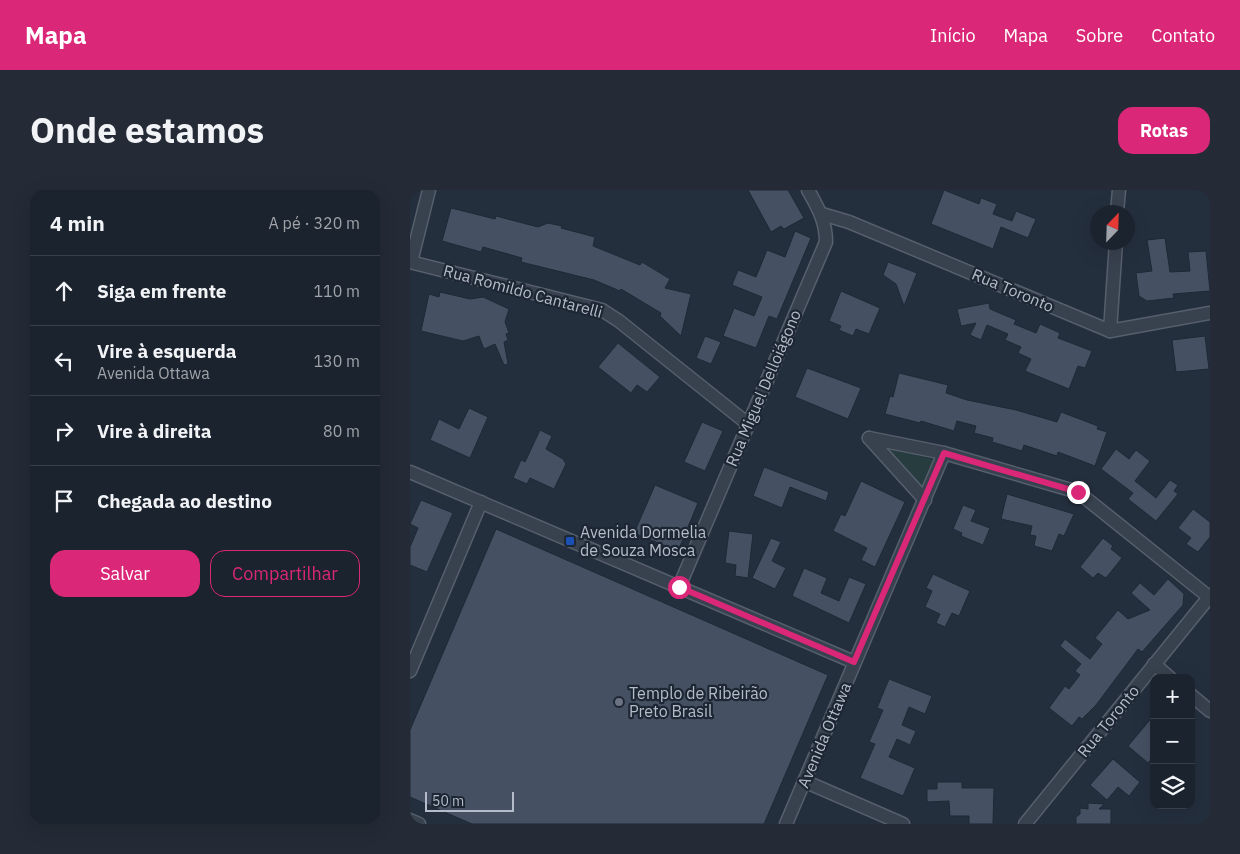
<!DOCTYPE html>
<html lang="pt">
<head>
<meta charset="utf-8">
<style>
  :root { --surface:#1b232e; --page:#242b36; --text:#f1f3f6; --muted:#a0a4aa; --line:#39404a; --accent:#db2777 }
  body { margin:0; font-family:"IBM Plex Sans",sans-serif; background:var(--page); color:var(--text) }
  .controls { position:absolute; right:15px; bottom:15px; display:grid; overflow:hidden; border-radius:10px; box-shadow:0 5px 20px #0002 }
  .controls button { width:45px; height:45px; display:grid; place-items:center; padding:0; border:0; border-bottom:1px solid var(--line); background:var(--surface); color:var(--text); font:25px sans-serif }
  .compass { position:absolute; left:680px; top:15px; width:45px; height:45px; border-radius:50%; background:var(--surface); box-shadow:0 5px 20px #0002; rotate:23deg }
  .scale { position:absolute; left:15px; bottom:12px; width:89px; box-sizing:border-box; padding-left:5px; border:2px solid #b4bcc9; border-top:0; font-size:14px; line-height:18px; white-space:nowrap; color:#b4bcc9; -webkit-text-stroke:4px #1d2633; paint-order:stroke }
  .stop { position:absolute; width:15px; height:15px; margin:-11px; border:4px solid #db2777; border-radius:50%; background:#fff }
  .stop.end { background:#db2777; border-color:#fff; box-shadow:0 1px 5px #0008 }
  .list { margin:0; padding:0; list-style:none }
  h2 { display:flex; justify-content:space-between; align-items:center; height:65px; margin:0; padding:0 20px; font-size:21px }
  h2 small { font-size:16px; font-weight:400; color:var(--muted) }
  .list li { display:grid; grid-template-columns:32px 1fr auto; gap:15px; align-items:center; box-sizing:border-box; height:70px; padding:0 20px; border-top:1px solid var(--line) }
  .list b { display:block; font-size:19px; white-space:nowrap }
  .list p { margin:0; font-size:16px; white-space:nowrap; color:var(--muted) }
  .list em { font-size:16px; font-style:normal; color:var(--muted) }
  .actions { display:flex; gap:10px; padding:15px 20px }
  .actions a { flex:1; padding:11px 0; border:1px solid var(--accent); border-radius:15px; text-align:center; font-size:18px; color:var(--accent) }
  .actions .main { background:var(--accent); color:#fff }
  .icon { flex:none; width:28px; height:28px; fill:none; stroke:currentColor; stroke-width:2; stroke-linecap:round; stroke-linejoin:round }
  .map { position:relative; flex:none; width:800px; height:634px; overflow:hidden; border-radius:15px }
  header { display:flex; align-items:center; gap:30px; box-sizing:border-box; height:70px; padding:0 25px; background:var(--accent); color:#fff }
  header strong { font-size:24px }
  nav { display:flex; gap:28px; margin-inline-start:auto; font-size:18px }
  .intro { display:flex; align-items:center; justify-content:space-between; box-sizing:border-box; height:120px; padding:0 30px }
  h1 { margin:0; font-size:35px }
  .button { padding:12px 22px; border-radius:15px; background:var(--accent); color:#fff; font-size:18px; font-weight:700 }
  main { display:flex; gap:30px; padding:0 30px }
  aside { flex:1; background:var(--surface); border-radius:15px; box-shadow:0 5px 20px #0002 }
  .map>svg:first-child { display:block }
</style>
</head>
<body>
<header>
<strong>Mapa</strong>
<nav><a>Início</a><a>Mapa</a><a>Sobre</a><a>Contato</a></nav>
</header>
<div class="intro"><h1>Onde estamos</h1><a class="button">Rotas</a></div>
<main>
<aside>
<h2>4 min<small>A pé · 320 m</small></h2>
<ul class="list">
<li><svg class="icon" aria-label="ahead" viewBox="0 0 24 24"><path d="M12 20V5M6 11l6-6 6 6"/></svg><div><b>Siga em frente</b></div><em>110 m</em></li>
<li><svg class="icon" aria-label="left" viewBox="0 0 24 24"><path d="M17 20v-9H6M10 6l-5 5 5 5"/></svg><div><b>Vire à esquerda</b><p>Avenida Ottawa</p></div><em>130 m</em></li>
<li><svg class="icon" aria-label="right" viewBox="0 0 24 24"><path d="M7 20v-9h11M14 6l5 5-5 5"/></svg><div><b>Vire à direita</b></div><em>80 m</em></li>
<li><svg class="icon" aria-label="arrive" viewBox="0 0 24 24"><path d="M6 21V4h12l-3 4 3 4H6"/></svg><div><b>Chegada ao destino</b></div></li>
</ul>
<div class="actions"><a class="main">Salvar</a><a>Compartilhar</a></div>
</aside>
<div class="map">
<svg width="800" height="634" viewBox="0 0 800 634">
  <rect width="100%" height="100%" fill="#242f3e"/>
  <path fill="#263c3f" d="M475 257 525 270 512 298Z"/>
  <g fill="#455162" stroke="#1f2835">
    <path d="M338 0H378L394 28 374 39 371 36 361 42Z"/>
    <path d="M534 0 569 14 571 8 587 14 583 24 602 31 606 21 626 29 618 48 591 37 583 59 521 34Z"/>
    <path d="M41 18 85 29 86 26 128 37 138 33 152 36 151 38 185 47 183 56 230 75 232 72 260 89 255 98 281 104 271 146 250 126 251 123 211 99 210 101 184 90 111 72 112 68 73 57 71 62 32 51Z"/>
    <path d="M385 41 401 48 367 129 359 126 346 158 313 146 324 118 344 126 352 107 322 95 328 80 346 87 357 60 375 67Z"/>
    <path d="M755 48 760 82 780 81 778 62 796 61 800 101 763 104 764 108 737 111 729 106 726 83 742 81 737 50Z"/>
    <path d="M478 72 507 83 494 116 486 94 473 85Z"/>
    <path d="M431 101 470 118 459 144 446 139 443 146 429 140 431 136 419 131Z"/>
    <path d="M30 102 60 109 73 107 99 119 95 132 99 143 96 144 98 150 94 152 98 174 94 175 85 154 74 159 69 146 53 151 11 141 19 104 29 107Z"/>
    <path d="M579 113 580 119 606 130 604 134 626 143 630 134 650 143 648 148 682 161 675 178 668 176 659 199 615 181 621 169 608 163 611 157 595 150 598 144 577 135 571 150 560 145 566 133 551 136 547 119Z"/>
    <path d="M295 146 311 152 301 174 286 168Z"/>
    <path d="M795 146 799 179 766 182 762 150Z"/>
    <path d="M208 153 250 187 237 202 227 195 221 203 188 177Z"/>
    <path d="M397 178 451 198 438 229 385 207Z"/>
    <path d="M489 183 538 195 536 203 557 210 606 220 647 232 651 222 688 236 687 239 697 242 685 276 648 262 647 266 614 255 612 261 582 252 583 248 564 243 566 236 547 231 544 241 511 231 510 233 475 224 480 206 483 207Z"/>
    <path d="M59 218 78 227 60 268 20 250 29 229 49 239Z"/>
    <path d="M292 232 313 241 295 281 274 272Z"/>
    <path d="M130 240 142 246 136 259 153 269 156 274 144 299 120 288 117 294 103 288 111 270 115 272Z"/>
    <path d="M706 259 719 269 726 260 740 271 725 291 746 308 760 290 768 295 764 301 768 304 746 331 718 309 723 303 691 279Z"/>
    <path d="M354 277 419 302 416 311 380 297 372 318 343 306Z"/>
    <path d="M451 291 495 312 465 377 451 370 457 358 423 341 431 324 435 326Z"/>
    <path d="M245 295 288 313 268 361 224 343Z"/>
    <path d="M597 304 664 324 654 346 649 344 642 361 624 356 626 346 620 345 622 336 591 329Z"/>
    <path d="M11 310 43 323 17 382 0 375V357L8 338 0 334Z"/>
    <path d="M553 315 566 320 561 331 580 338 573 355 551 346 552 343 543 339Z"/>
    <path d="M783 319 800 332V347L788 362 776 354 781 348 768 338Z"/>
    <path d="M86 339 418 485 354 634H62L0 607V540Z"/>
    <path d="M319 341 343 344 338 388 325 386 326 375 315 373Z"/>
    <path d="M361 348 371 352 362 371 376 378 365 399 342 388Z"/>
    <path d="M693 348 703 356 701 359 712 368 696 388 688 383 683 388 670 377Z"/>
    <path d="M394 378 417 388 411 403 429 411 439 387 456 394 439 433 382 406Z"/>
    <path d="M523 384 560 401 549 426 542 423 535 437 526 433 530 424 515 417 522 401 516 398Z"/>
    <path d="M758 389 774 404 773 415 732 462 728 459 686 515 672 529 669 527 662 536 639 518 655 496 659 499 670 485 665 481 671 474 650 456 655 449 680 469 692 454 685 448 708 420 718 429 740 420 721 403 730 393 744 405Z"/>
    <path d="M479 489 522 506 515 524 499 517 492 535 506 541 500 555 487 549 479 567 505 578 493 606 450 588 465 554 459 552 473 520 467 518Z"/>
    <path d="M744 525V566L738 573 718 556Z"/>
    <path d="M703 569 730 592 719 606 708 597 697 610 680 595Z"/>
    <path d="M527 592H552V598H584L583 634H559V626H540L539 611 517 612V599H527Z"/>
    <path d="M678 613 694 614 689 619H701V634H666V627L670 624V618L678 619Z"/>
  </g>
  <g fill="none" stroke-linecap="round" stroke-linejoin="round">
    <defs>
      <g id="minor">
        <path d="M707 22 709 0"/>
        <path d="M412 24 439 32 700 141 800 123"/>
        <path d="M0 72 192 120 209 131 338 234"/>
        <path d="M1 72 19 0"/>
        <path d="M700 141 706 52"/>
        <path d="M459 248 534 263 668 302 799 407"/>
        <path d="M459 248 515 310"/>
        <path d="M0 282 444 472"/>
        <path d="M269 397 416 52C416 31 408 18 398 0"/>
        <path d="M744 474 760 488"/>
        <path d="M0 481 71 312"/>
        <path d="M781 505 800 521"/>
        <path d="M394 591 493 634"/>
        <path d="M0 630 9 634"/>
        <path d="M376 634 534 263"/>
        <path d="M615 634 800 406"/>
      </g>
    </defs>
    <use href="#minor" stroke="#565f6c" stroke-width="15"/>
    <use href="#minor" stroke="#38414e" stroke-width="12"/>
  </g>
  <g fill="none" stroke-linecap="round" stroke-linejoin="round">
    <path stroke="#db2777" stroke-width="6" d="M269 397 444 472 534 263 668 302"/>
  </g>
  <rect fill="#1a4fb4" stroke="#1d2633" stroke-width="2" x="155" y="346" width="10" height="10" rx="2.5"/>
  <circle fill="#6b7280" stroke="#1d2633" stroke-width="2" cx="209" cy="512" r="5"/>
  <g text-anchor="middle" stroke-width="4.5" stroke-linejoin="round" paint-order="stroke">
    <g font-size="16" fill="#b4bcc9" stroke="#1d2633">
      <text transform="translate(603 100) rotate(23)" y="6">Rua Toronto</text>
      <text transform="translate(113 101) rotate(15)" y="6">Rua Romildo Cantarelli</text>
      <text transform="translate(353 198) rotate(-67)" y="6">Rua Miguel Delloiágono</text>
      <text transform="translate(698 531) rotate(-51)" y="6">Rua Toronto</text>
      <text transform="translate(414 545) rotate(-67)" y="6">Avenida Ottawa</text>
    </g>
    <g font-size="16" fill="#b4bcc9" stroke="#1d2633" text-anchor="start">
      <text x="170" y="348">Avenida Dormelia<tspan x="170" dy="18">de Souza Mosca</tspan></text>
      <text x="219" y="509">Templo de Ribeirão<tspan x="219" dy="18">Preto Brasil</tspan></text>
    </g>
  </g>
</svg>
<div class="controls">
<button>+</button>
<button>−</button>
<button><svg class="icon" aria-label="layers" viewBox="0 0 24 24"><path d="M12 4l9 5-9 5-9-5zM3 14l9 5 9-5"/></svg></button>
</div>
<svg class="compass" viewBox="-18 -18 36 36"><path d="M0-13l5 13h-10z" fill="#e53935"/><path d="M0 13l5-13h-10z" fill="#a0a4aa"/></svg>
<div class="scale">50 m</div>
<div class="stop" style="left:269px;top:397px"></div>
<div class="stop end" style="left:668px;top:302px"></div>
</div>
</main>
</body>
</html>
